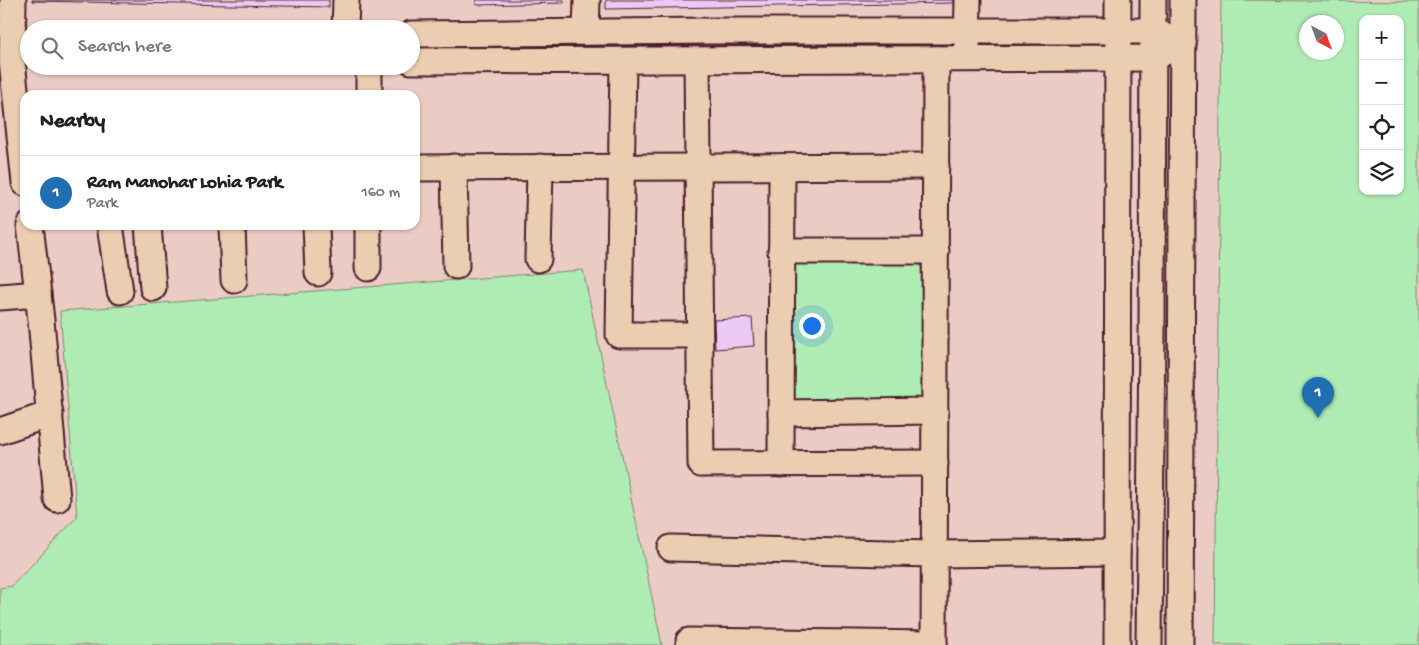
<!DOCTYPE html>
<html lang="en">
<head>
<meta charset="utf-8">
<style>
  :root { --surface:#fff; --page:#f6f6f6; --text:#202124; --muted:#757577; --line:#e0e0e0; --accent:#1f6fb2 }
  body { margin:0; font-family:"Gochi Hand",sans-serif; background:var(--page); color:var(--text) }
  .controls { position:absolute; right:15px; top:15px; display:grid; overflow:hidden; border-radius:10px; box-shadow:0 1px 4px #0004 }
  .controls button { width:45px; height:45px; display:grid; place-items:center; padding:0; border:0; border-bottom:1px solid var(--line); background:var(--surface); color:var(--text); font:25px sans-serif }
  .compass { position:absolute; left:1299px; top:15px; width:45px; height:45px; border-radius:50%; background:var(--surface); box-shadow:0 1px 4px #0004; rotate:139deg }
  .you { position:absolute; left:811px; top:325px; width:18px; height:18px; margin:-12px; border:4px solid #fff; border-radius:50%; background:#1a73e8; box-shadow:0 0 0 8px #1a73e833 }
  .badge { display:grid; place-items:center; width:32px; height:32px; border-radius:50%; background:var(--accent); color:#fff; font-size:16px; font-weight:700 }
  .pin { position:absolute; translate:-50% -41px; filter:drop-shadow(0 1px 2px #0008) }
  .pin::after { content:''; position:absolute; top:26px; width:18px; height:15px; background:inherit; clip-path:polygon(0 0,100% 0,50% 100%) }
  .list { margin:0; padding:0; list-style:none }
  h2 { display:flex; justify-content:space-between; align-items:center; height:65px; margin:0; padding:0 20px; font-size:21px }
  h2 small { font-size:16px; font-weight:400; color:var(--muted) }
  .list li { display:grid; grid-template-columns:32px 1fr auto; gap:15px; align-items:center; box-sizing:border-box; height:75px; padding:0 20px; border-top:1px solid var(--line) }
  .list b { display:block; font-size:19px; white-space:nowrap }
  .list p { margin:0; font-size:16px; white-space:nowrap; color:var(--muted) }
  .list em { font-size:16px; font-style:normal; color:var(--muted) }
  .icon { flex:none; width:28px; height:28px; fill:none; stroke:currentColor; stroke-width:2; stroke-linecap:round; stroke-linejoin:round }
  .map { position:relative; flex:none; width:1419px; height:645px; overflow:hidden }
  .search { position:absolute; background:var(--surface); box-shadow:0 1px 4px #0004; left:20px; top:20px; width:400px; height:55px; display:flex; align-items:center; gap:12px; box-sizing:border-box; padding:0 18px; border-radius:28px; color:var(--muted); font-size:19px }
  .panel { position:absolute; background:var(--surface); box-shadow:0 1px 4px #0004; left:20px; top:90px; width:400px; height:140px; border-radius:15px }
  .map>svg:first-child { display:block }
</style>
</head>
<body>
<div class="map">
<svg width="1419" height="645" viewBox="0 0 1419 645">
  <rect width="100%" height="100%" fill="#ebccc5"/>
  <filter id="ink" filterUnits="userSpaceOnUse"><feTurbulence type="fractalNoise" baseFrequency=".02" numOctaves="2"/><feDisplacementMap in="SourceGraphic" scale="10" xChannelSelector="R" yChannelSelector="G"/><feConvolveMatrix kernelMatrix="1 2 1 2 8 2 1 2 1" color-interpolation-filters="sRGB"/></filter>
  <g filter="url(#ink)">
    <g fill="#afecb3" stroke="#7c866f" fill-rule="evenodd">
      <path d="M1221 0 1419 2V645H1215ZM1363 19H1400V191H1363ZM1306 22H1336V52H1306Z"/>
      <path d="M921 260 924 398 794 402 791 263Z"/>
      <path d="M583 270 662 645H0V588L12 586 77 517 60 311Z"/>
    </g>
    <g fill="#ecc9f5" stroke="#4a1f2b">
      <path d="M32 0H329V7L32 1Z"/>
      <path d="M476 0H564V3L476 5Z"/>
      <path d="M606 0H953V3L606 9Z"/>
      <path d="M752 318 754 346 715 349 714 320Z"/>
    </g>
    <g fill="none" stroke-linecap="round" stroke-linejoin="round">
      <defs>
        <g id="minor">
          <path d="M13 0 12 61 25 183"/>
          <path d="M345 29 346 0"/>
          <path d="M586 32 587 0"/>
          <path d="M411 34 711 31H1153L1183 43"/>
          <path d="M967 47 968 0"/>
          <path d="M697 60 701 464 935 463"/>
          <path d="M411 61 1153 58 1183 43"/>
          <path d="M623 61 619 335H699"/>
          <path d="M369 95V66"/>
          <path d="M454 167 456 266"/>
          <path d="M415 168 936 166"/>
          <path d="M30 225 41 320 57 499"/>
          <path d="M110 225 120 291"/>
          <path d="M148 225 153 288"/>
          <path d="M232 225 234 280"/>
          <path d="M316 225 318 273"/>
          <path d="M781 251H936"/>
          <path d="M538 259 540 167"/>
          <path d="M368 268V225"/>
          <path d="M0 297 38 294"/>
          <path d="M781 413 935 411"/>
          <path d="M0 431 50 414"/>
          <path d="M781 464 782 167"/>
          <path d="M671 548 934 554 1117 552"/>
          <path d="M689 641 934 644"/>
          <path d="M934 645 936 59"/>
          <path d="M1117 645 1118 0"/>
          <path d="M1149 645 1152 332 1153 0"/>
          <path d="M1180 645 1183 0"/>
        </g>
      </defs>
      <use href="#minor" stroke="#4a1f2b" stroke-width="29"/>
      <use href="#minor" stroke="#ebcdb1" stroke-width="25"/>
    </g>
  </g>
</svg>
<div class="controls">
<button>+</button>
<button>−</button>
<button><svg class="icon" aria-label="locate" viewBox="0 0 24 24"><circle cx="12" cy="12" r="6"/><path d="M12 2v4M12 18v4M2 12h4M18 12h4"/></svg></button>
<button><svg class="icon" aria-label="layers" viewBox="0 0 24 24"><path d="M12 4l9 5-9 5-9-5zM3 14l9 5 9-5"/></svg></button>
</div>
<svg class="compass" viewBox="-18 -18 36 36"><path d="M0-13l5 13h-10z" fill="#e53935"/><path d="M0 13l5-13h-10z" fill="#757577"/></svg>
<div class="you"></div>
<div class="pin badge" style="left:1318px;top:418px">1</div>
<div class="search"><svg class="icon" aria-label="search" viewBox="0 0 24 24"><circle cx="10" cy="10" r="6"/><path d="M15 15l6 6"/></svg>Search here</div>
<section class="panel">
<h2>Nearby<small></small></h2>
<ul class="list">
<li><span class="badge">1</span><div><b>Ram Manohar Lohia Park</b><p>Park</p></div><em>160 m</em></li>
</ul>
</section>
</div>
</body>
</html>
